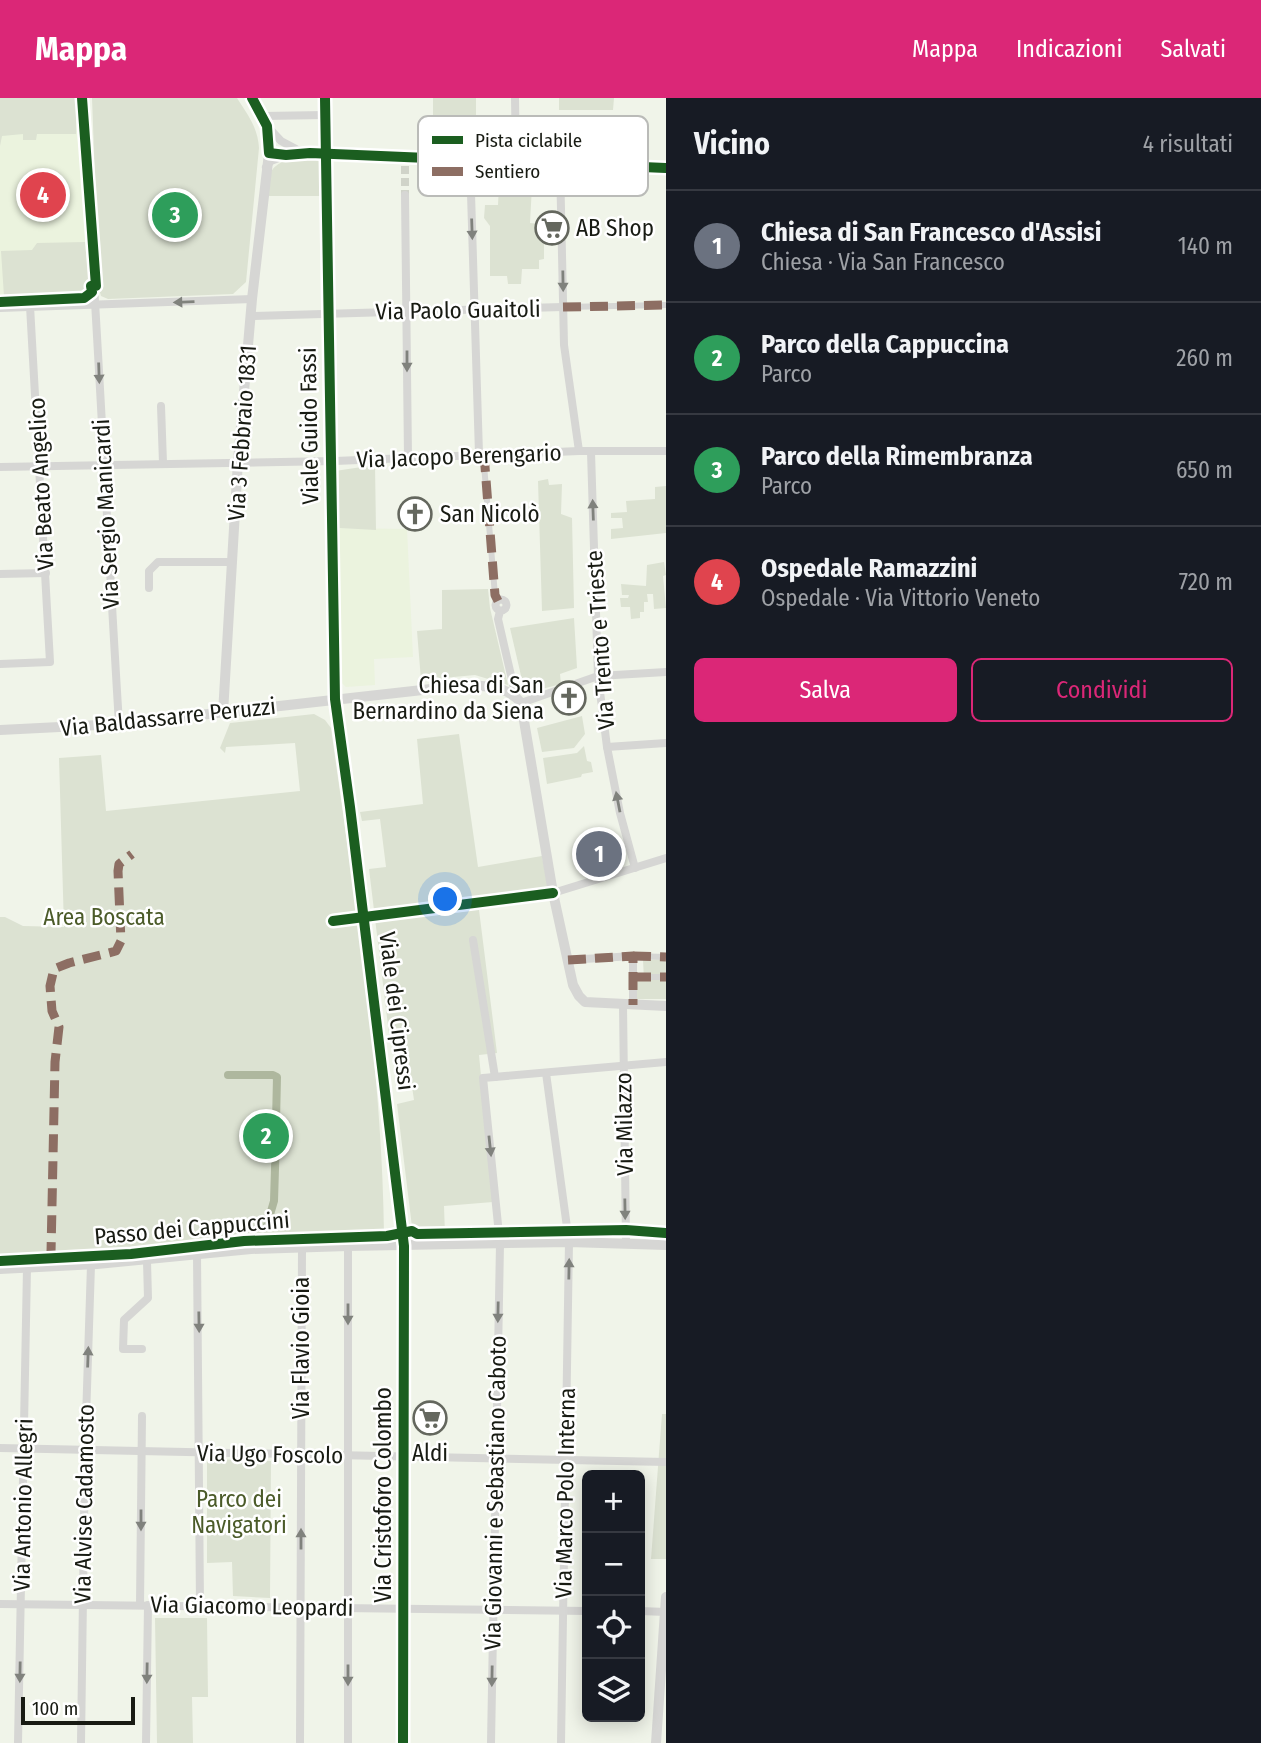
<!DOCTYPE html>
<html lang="it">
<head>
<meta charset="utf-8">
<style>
  :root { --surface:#171b24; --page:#20242c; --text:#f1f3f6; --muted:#9ea1a6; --line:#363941; --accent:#db2777 }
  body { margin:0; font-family:"Fira Sans Condensed",sans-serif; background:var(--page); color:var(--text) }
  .controls { position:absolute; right:21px; bottom:21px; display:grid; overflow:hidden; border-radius:10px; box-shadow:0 4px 18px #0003 }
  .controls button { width:63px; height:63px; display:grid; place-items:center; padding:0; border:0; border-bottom:2px solid var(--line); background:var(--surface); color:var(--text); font:35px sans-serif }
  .scale { position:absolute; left:21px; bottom:18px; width:114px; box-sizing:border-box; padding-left:7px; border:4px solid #181b13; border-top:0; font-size:19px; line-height:24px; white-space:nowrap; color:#181b13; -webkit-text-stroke:5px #fff; paint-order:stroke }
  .you { position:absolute; left:446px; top:802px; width:24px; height:24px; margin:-18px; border:5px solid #fff; border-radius:50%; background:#1a73e8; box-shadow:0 0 0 10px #1a73e833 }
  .badge { display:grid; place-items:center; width:46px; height:46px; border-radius:50%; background:var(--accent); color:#fff; font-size:23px; font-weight:700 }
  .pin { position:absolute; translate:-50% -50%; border:4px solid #fff; box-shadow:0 2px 7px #0006 }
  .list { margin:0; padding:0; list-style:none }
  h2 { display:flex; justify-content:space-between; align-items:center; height:91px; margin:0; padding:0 28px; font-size:30px }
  h2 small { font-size:23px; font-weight:400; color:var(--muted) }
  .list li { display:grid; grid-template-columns:46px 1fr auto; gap:21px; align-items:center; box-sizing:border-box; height:112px; padding:0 28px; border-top:2px solid var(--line) }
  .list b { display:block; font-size:26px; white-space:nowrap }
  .list p { margin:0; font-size:23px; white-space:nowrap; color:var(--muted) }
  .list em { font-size:23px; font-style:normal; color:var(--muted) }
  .actions { display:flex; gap:14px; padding:21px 28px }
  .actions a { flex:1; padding:16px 0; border:2px solid var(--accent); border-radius:10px; text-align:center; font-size:24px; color:var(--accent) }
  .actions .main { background:var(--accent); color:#fff }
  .icon { flex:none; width:38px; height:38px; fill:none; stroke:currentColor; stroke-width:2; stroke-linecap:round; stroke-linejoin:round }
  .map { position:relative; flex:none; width:666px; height:1645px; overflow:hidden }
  header { display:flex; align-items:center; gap:42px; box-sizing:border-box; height:98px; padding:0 35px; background:var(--accent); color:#fff }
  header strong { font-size:33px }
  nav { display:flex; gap:38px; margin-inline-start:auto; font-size:24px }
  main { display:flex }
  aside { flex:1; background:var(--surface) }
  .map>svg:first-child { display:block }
</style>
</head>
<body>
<header>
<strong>Mappa</strong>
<nav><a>Mappa</a><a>Indicazioni</a><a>Salvati</a></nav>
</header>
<main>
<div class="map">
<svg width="666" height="1645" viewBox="0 0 666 1645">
  <rect width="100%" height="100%" fill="#f0f4e9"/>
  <g fill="#ebf3de">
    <path d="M0 0H81L90 204 0 209Z"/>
    <path d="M340 430 407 431 413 559 374 561 375 587 346 589 339 582 336 432Z"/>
  </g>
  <g fill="#dce2d2">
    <path d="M0 0H77L76 36H37L36 42H23V36L2 38 0 48Z"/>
    <path d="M92 0H237C248 17 258 30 259 50L246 184 233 196 108 201 101 198 99 191Z"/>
    <path d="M433 0H476V33L433 32Z"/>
    <path d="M559 0H614L613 12H559Z"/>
    <path d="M287 62H324L325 98H267C268 79 268 69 287 62Z"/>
    <path d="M499 87 532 88 530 125 551 127 548 128 550 135H544V161L539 162V171H522L521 186H508L507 178H490V128L484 120 485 107H498Z"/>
    <path d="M85 144 90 195 4 198 1 153 32 152 37 145Z"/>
    <path d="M375 367 376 432 340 430 336 432 335 373Z"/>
    <path d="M548 381 549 387 562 386 561 416 572 420 574 510 542 513 538 383Z"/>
    <path d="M666 388V435L611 441V431L623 430 622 420H611V415L627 414 626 403 655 401V389Z"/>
    <path d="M664 464 666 477 663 478 666 510 654 511 653 496H647L648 504H644V514H640V520L631 521 630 509H621L620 500H628L629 497H622L621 486 646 488 647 467Z"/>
    <path d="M488 491 490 510 508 587 475 577 421 582 417 533 442 531V492Z"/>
    <path d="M574 520 577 570 560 576 561 586 534 593 522 582 510 530Z"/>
    <path d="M314 616 325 622 331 630C354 797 382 966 384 1136L231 1141 120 1155 46 1160H0V819H5L23 828 64 829 59 660 101 657 106 713 300 693 295 645 226 649 225 655 220 650 230 625Z"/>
    <path d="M582 618 585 636 574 650 542 654 537 630Z"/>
    <path d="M459 636 478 769 542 758 550 800 479 812 497 955 479 957 493 1104 444 1108 445 1137H413L397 1006 414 1002 405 942 390 944 369 771 386 769 380 721 362 723 360 714 423 706 417 641Z"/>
    <path d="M584 648 587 663 591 664 593 674 582 676 581 679 547 686 543 660 577 655Z"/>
    <path d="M666 861V901H636V883L644 882 643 862Z"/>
    <path d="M662 1316H666V1461H651Z"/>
    <path d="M211 1361 271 1363 270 1500 233 1498 232 1464 207 1465V1364Z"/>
    <path d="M155 1520H207L208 1599H192L193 1645H157Z"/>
  </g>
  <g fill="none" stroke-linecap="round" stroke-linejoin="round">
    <g stroke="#aeb79e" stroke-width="8">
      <path d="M228 977H273L277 979 276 1024"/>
      <path d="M267 1127 274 1103 276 1038"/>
    </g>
    <path stroke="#d0d3c9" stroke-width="8" stroke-dasharray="8 4" stroke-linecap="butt" d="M405 68V97"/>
    <g stroke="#d6d6d4" stroke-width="6">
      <path d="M563 209 666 207"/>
      <path d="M484 367 495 497 498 503"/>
      <path d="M633 858 666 859"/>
      <path d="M633 879H666"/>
    </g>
    <g stroke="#d6d6d4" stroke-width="8">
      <path d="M82 0C97 208 106 417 119 626"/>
      <path d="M325 0 335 601 350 709 404 1148 403 1645"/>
      <path d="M515 0 516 64"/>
      <path d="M263 18 325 17"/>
      <path d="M267 28 281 43 296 51"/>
      <path d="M269 55 298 52 349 58 666 70"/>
      <path d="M470 63 479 356"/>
      <path d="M560 66 564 247 579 353"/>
      <path d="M266 69 271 63 286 57"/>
      <path d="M405 97 408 359"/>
      <path d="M0 210 252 201"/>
      <path d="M251 218 563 209"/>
      <path d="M161 308 163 365"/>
      <path d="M591 354 598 578 607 649 620 715 635 770"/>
      <path d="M0 369 335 363 579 353H666"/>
      <path d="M0 476 46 475"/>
      <path d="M149 490V473L158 464H232"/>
      <circle cx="501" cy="507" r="5.5"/>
      <path d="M500 513 498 521 516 599"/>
      <path d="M0 566 50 564 30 208"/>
      <path d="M521 605 598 578 666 574"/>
      <path d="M607 649 666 645"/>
      <path d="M553 795 666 760"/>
      <path d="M473 842 495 979"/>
      <path d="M568 862 633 858V907"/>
      <path d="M623 907 626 1145"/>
      <path d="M546 975 569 1144 561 1645"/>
      <path d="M348 1148V1645"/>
      <path d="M197 1156 200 1507"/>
      <path d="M142 1251H123L124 1222 148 1200 147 1163"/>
      <path d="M0 1350 666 1364"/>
      <path d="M0 1506 587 1513"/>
      <path d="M140 1507 142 1318"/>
      <path d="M640 1513 666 1514"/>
      <path d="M18 1645 27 1170"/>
      <path d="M81 1645 85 1352 91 1167"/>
      <path d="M146 1645 148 1507"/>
      <path d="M300 1645 302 1150"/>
      <path d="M491 1645 500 1146 483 980 666 964"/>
    </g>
    <g stroke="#d6d6d4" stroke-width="10">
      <path d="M223 615 238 363 252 201 269 55 267 28 255 0"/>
      <path d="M0 632 119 626 467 587C486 588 508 588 521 605L553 795 573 887 579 898 585 904 666 908"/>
      <path d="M0 1171 97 1166 251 1151 348 1148 569 1144 666 1147"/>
      <path d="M656 1645 666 1499"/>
    </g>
    <g stroke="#8d6e63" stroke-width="9" stroke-dasharray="18 9" stroke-linecap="butt">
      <path d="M563 209 666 207"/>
      <path d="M484 356 495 497 498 503"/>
      <path d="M633 858 666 859"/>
      <path d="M568 862 633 858V907"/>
      <path d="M633 879H666"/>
      <path d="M47 1161 51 1155 55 964 59 929 52 913 50 888 54 871 69 865 116 853 121 843 118 773 119 766 132 756"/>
    </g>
    <defs>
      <g id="cycleway">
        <path d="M252 0 267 28 269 55 286 57 310 55 666 70"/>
        <path d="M325 0 335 601 350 709 404 1148 403 1645"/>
        <path d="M0 204 84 200 92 194 91 188H96L82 0"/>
        <path d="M333 823 553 795"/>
        <path d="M0 1163 131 1156 244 1143 387 1138 412 1133 417 1136 626 1132 666 1135"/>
      </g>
    </defs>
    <use href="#cycleway" stroke="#fff" stroke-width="15"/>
    <use href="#cycleway" stroke="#1b5e20" stroke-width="10"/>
  </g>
  <defs><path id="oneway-solid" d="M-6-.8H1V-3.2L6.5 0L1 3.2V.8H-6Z" transform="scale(1.75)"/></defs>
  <g fill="#80827d">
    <use href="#oneway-solid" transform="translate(472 131) rotate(88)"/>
    <use href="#oneway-solid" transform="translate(563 183) rotate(89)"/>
    <use href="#oneway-solid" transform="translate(184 204) rotate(178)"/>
    <use href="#oneway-solid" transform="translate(407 263) rotate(90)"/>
    <use href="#oneway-solid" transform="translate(99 275) rotate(88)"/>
    <use href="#oneway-solid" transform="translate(593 412) rotate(-92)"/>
    <use href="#oneway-solid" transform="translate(618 704) rotate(-101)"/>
    <use href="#oneway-solid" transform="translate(490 1048) rotate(84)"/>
    <use href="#oneway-solid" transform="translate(625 1111) rotate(89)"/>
    <use href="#oneway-solid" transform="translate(569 1171) rotate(-89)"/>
    <use href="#oneway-solid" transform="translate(498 1214) rotate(91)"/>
    <use href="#oneway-solid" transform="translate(348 1216) rotate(90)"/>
    <use href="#oneway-solid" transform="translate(199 1224) rotate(89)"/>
    <use href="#oneway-solid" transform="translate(88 1259) rotate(-88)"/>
    <use href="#oneway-solid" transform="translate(141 1422) rotate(90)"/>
    <use href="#oneway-solid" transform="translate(301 1441) rotate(-90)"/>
    <use href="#oneway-solid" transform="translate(20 1574) rotate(91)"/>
    <use href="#oneway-solid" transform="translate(147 1575) rotate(91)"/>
    <use href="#oneway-solid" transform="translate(348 1577) rotate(90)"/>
    <use href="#oneway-solid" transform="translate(492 1578) rotate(91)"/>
  </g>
  <defs>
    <symbol id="supermarket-ring" viewBox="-11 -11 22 22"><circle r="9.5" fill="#fff" stroke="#64675e" stroke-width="1.5"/><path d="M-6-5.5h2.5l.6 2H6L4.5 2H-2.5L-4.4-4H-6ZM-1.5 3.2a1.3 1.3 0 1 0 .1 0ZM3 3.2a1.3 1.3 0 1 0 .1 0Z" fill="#64675e"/></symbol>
    <symbol id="church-ring" viewBox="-11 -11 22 22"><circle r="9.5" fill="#fff" stroke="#64675e" stroke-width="1.5"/><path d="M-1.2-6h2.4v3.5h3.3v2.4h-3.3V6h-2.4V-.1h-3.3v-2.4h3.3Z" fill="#64675e"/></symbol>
  </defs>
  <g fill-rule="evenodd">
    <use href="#supermarket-ring" x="533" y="111" width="38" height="38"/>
    <use href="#church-ring" x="396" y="397" width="38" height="38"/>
    <use href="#church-ring" x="550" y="581" width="38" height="38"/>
    <use href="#supermarket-ring" x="411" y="1301" width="38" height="38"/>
  </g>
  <g text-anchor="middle" stroke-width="5" stroke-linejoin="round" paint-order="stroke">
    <g font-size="23" fill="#181b13" stroke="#fff" text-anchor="start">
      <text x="576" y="138">AB Shop</text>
      <text x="440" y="424">San Nicolò</text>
      <text x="544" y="595" text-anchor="end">Chiesa di San<tspan x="544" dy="26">Bernardino da Siena</tspan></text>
      <text x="430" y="1363" text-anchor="middle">Aldi</text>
    </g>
    <g font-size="23" fill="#181b13" stroke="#fff">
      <text transform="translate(458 212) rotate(-1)" y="8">Via Paolo Guaitoli</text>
      <text transform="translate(309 328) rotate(-91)" y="8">Viale Guido Fassi</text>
      <text transform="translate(242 335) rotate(-86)" y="8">Via 3 Febbraio 1831</text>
      <text transform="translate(459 358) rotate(-2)" y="8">Via Jacopo Berengario</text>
      <text transform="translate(41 386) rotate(-93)" y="8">Via Beato Angelico</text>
      <text transform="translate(106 416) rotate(-93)" y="8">Via Sergio Manicardi</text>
      <text transform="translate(600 542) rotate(-94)" y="8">Via Trento e Trieste</text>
      <text transform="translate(168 619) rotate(-6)" y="8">Via Baldassarre Peruzzi</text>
      <text transform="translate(397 913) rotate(83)" y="8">Viale dei Cipressi</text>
      <text transform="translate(624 1026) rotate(-91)" y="8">Via Milazzo</text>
      <text transform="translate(192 1130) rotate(-5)" y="8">Passo dei Cappuccini</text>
      <text transform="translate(301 1250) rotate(-90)" y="8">Via Flavio Gioia</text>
      <text transform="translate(270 1356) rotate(1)" y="8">Via Ugo Foscolo</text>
      <text transform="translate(495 1395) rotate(-89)" y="8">Via Giovanni e Sebastiano Caboto</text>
      <text transform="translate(565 1395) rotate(-89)" y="8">Via Marco Polo Interna</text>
      <text transform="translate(383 1397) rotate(-90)" y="8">Via Cristoforo Colombo</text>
      <text transform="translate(84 1406) rotate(-89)" y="8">Via Alvise Cadamosto</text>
      <text transform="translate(23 1407) rotate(-89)" y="8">Via Antonio Allegri</text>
      <text transform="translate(252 1508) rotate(1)" y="8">Via Giacomo Leopardi</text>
    </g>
    <g font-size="23" fill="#4b5b29" stroke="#fff">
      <text x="104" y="827">Area Boscata</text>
      <text x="239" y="1409">Parco dei<tspan x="239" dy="26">Navigatori</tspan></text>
    </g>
  </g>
  <rect x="418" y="18" width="230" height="80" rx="10" fill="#fff" stroke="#babbb8" stroke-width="2"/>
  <rect x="432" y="38" width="31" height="8" fill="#1b5e20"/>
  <rect x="432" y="69" width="31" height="9" fill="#8d6e63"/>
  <g font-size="19" fill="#181b13">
    <text x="475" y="49">Pista ciclabile</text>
    <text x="475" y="80">Sentiero</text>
  </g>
</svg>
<div class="controls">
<button>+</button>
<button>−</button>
<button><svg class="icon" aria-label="locate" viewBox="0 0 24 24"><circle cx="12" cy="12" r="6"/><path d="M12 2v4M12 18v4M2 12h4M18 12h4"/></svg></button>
<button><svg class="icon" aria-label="layers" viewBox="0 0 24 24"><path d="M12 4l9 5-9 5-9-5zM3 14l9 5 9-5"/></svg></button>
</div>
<div class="scale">100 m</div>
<div class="you"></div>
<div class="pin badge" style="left:599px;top:756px;background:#6b7280">1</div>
<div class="pin badge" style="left:266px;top:1038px;background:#2e9e5b">2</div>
<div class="pin badge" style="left:175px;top:117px;background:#2e9e5b">3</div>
<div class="pin badge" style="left:43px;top:97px;background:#e0444e">4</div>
</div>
<aside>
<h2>Vicino<small>4 risultati</small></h2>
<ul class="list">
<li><span class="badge" style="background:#6b7280">1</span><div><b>Chiesa di San Francesco d'Assisi</b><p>Chiesa · Via San Francesco</p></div><em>140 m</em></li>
<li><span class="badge" style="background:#2e9e5b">2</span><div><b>Parco della Cappuccina</b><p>Parco</p></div><em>260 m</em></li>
<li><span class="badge" style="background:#2e9e5b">3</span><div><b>Parco della Rimembranza</b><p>Parco</p></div><em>650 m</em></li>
<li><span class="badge" style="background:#e0444e">4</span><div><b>Ospedale Ramazzini</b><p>Ospedale · Via Vittorio Veneto</p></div><em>720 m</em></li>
</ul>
<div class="actions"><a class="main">Salva</a><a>Condividi</a></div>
</aside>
</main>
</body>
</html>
